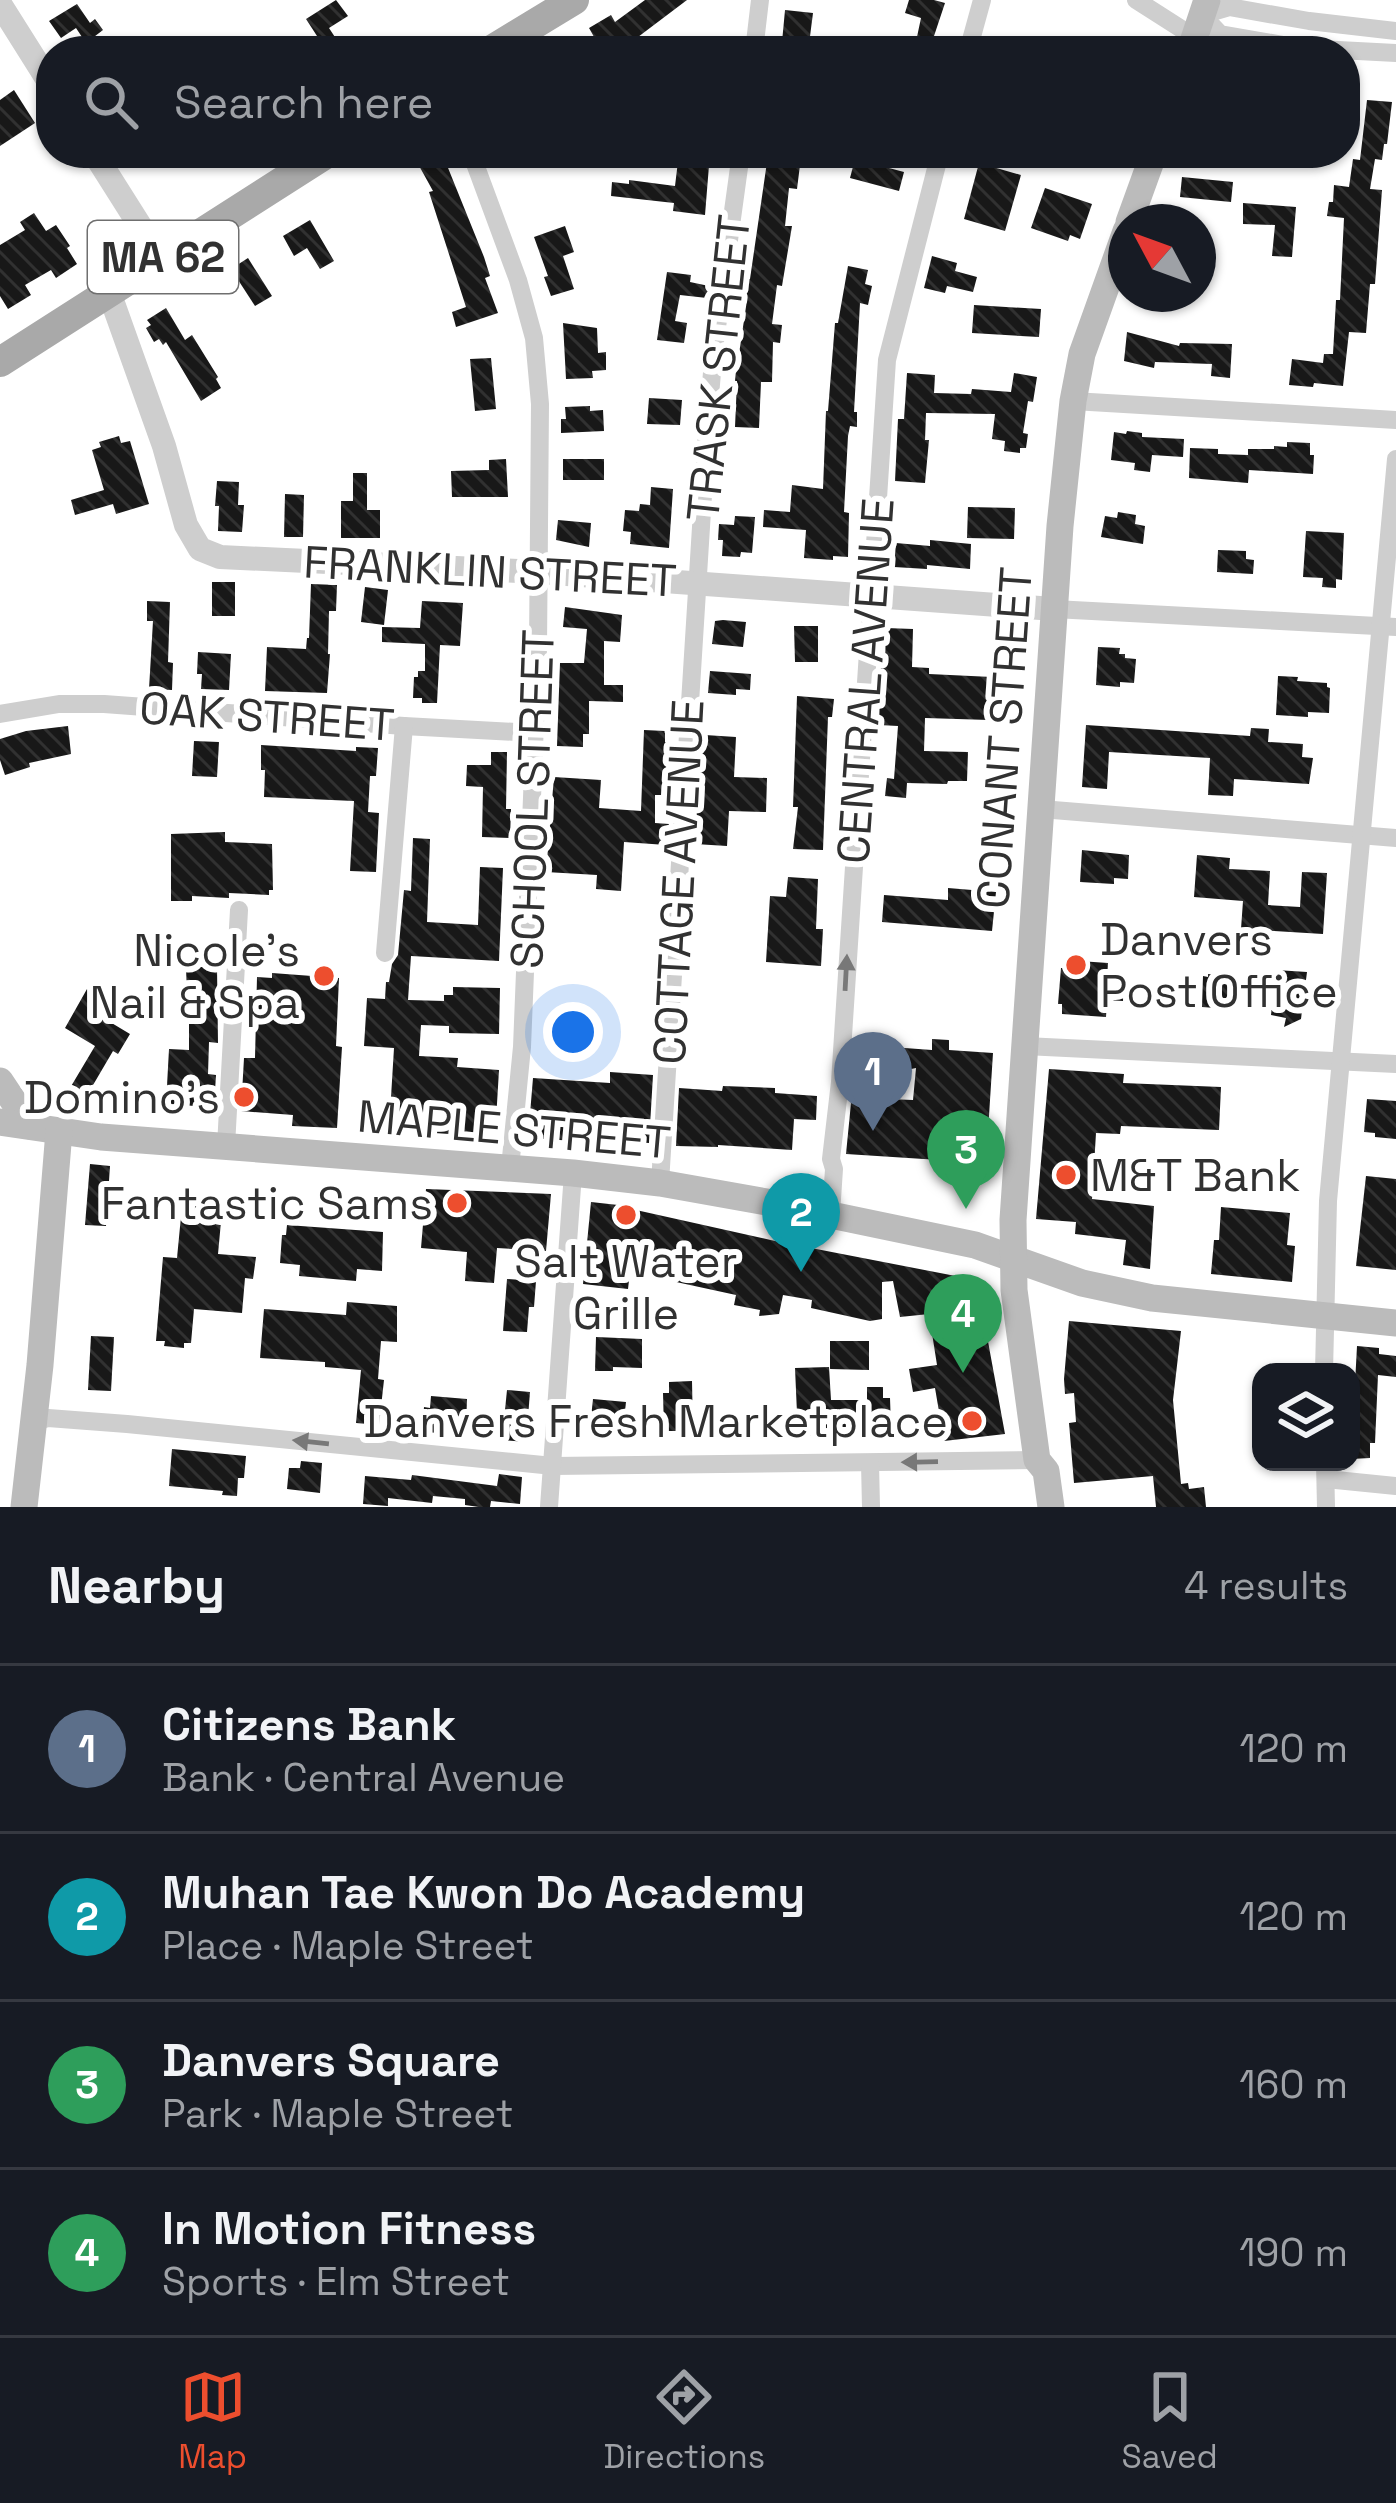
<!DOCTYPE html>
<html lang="en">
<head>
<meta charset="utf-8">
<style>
  :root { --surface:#171b24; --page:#20242c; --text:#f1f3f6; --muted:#9ea1a6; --line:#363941; --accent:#ed4e2e }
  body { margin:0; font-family:"Space Grotesk",sans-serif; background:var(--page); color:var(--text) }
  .controls { position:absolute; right:36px; bottom:36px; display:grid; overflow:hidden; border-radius:24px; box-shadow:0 3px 9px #0004 }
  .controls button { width:108px; height:108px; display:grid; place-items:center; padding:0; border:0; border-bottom:3px solid var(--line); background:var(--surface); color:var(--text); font:60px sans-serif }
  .compass { position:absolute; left:1108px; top:204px; width:108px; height:108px; border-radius:50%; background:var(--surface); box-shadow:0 3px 9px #0004; rotate:311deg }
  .you { position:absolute; left:573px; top:1032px; width:42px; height:42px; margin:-30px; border:9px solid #fff; border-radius:50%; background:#1a73e8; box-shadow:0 0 0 18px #1a73e833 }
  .badge { display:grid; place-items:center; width:78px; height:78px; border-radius:50%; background:var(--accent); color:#fff; font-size:39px; font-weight:700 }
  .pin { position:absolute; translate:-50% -99px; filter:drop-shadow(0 3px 6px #0008) }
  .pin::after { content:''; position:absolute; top:63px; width:42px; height:36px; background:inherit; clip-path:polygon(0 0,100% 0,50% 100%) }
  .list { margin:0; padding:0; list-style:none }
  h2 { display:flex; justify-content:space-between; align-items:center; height:156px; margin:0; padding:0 48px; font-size:51px }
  h2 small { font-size:39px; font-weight:400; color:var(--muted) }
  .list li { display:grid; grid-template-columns:78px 1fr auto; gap:36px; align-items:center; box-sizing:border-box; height:168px; padding:0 48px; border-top:3px solid var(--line) }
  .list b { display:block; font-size:45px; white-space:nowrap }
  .list p { margin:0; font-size:39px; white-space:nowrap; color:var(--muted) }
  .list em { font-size:39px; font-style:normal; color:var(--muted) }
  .icon { flex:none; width:66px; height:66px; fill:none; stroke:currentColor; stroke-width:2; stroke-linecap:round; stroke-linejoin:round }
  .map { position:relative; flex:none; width:1396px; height:1507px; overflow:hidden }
  .search { position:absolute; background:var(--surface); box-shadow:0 3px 9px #0004; left:36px; right:36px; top:36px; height:132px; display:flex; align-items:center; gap:30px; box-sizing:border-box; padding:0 42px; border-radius:48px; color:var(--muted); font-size:45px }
  .sheet { height:828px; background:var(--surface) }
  nav { display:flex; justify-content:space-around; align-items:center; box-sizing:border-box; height:168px; border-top:3px solid var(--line); background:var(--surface); font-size:33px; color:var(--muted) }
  nav a { display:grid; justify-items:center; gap:6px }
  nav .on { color:var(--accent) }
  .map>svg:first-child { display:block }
</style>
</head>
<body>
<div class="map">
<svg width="1396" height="1507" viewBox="0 0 1396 1507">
  <defs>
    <pattern id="building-back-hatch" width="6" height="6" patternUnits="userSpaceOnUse" patternTransform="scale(3)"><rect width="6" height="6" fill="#181818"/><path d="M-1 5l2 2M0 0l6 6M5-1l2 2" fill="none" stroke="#313131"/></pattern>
  </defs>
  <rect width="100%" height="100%" fill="#fff"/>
  <g fill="url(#building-back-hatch)">
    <path d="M336 0 348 16 329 28 344 51H320L312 39 317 36 306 19Z"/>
    <path d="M645 0H687L638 37 651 51H602L589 28 611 15 615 22Z"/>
    <path d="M909 0H934L945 3 929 51H914L921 18 905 13Z"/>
    <path d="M77 4 90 23 95 19 103 30 86 43 76 28 61 38 49 21Z"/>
    <path d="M785 10 813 13 809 44 782 42Z"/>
    <path d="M14 90 35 123 0 146V100Z"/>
    <path d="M1367 100 1392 102 1387 144H1384L1382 160 1375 159 1370 189 1382 190 1375 284H1370L1366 333 1349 332 1343 386 1314 383 1313 387 1289 385 1292 359 1323 363 1324 354H1333L1336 300H1340L1344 218 1327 216 1329 202H1333L1334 185 1349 187 1353 159 1360 160Z"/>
    <path d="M412 153H442L484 257 490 276 485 278 498 313 456 327 452 312 466 307 429 192 433 191Z"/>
    <path d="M679 153H710L705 215 673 211 674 203 611 196 612 182 629 184V180L675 186Z"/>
    <path d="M855 159 904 172 899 191 850 178Z"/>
    <path d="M767 162 800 165 797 189 789 188 785 226H792L782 286 777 285 772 324 782 325 780 343 773 342 772 382H761L759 428 735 427 737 381H735L736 370H730V354H739L747 300 738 299 741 278 750 279Z"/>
    <path d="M979 163 1021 175 1005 231 964 219Z"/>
    <path d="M1182 177 1233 182 1231 202 1180 197Z"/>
    <path d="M1045 188 1092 204 1080 239 1070 235 1068 241 1031 228Z"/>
    <path d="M1243 203 1296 207 1292 257 1272 256 1275 225 1243 224Z"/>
    <path d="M34 213 46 231 56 225 70 246 67 248 77 264 56 278 51 270 25 285 31 295 8 309 0 296V245L25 230 20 222Z"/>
    <path d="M310 220 334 261 320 269 307 248 294 256 283 236Z"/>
    <path d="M565 226 574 252 563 256 574 289 551 296 544 277 548 276 534 237Z"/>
    <path d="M932 256 957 263 955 271 977 277 973 292 947 286 945 293 924 288Z"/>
    <path d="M248 258 272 296 255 306 231 269Z"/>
    <path d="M848 266 868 270 865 284 872 286 868 305 860 303 854 412H857V427L850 426 848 436 844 512 849 513 848 557 833 556V560L804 558 806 530 763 527 764 510 790 512 792 485 823 489 826 411H828L835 323H838Z"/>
    <path d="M667 272 691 275 690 282 709 286 707 298 680 295 675 321 687 323 684 343 657 340Z"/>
    <path d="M974 305 1041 309 1039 337 972 333Z"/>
    <path d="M166 308 185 340 192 335 218 377 216 379 221 388 201 401 166 342 163 345 159 339 154 342 146 328 151 325 147 320Z"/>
    <path d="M563 323 597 328 598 353 606 352V370L592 371 593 378 566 379Z"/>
    <path d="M1127 332 1179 346 1180 343 1232 344 1230 378 1211 376 1212 364 1155 362 1154 368 1124 361Z"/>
    <path d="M491 358 496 409 475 411 470 359Z"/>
    <path d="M907 373 935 375 934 393 971 394 972 389 1011 392 1014 373 1037 377 1033 402 1028 401 1023 433 1028 434 1026 448H1020V453L1004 451 1005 441 992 439 995 414 926 413 925 440H929L925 483 895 481 898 419H904Z"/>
    <path d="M649 398 682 400 680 425 647 424Z"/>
    <path d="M590 406V411L603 410 604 431 561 433V419H566L565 407Z"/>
    <path d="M1127 431 1142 433V437L1184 439 1183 457 1152 455 1150 472 1134 470 1135 463 1111 460 1114 432 1126 434Z"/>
    <path d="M119 436 121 443 130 441 149 504 116 514 113 504 75 515 71 500 104 490 92 450 101 447 99 442Z"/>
    <path d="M1287 442 1310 443V455H1314L1313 474 1249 470 1248 483 1189 478 1190 448 1218 449V454L1248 455V449H1274V446L1287 447Z"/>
    <path d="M506 459 508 497H452L451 471 489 470V460Z"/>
    <rect x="563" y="459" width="41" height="21"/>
    <path d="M353 473H367V510H380V538H341V501H353Z"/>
    <path d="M217 481 239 482 238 505H244L242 532 218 531 219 506H215Z"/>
    <path d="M651 487 673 489 669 548 630 544 631 532 623 531 625 510 639 511 640 504 650 505Z"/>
    <path d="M285 494 304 495 303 537H284Z"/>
    <path d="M968 507 1015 508 1014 539 967 538Z"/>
    <path d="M1118 512 1136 515 1135 524 1145 526 1143 544 1101 537 1105 516 1117 518Z"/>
    <path d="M735 516 755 517 752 553 741 552 740 557 722 556 723 540H718L719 524 734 525Z"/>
    <path d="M558 520 591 523 589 547 556 540Z"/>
    <path d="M1306 531 1344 533 1342 580 1336 579V588L1322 587 1323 578 1303 577Z"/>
    <path d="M930 540 971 544 970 569 927 565V569L894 567 896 543 930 546Z"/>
    <path d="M1218 550 1246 551V559L1254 560 1253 574 1217 572Z"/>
    <rect x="212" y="582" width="23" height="34"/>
    <path d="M311 584 337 585 336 611H329L328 654H330L327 693 265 691 267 647 306 649 307 638H309Z"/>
    <path d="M365 587 388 590 384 625 361 622Z"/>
    <path d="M147 601 170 602 168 662 173 663 172 690 149 689 153 621H147Z"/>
    <path d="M422 601 463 603 460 646 440 645 437 703H422V698H413L414 677H418V671H425V644L382 642V627L420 628Z"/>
    <path d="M565 607 622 615 620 642 604 641V685H623V702L589 701V734H583V747L557 746 560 663H584L587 629 563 627Z"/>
    <path d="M723 620 746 622 743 647 712 644 715 621Z"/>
    <path d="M794 626H818V662H795Z"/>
    <path d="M886 628 913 629 912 667 929 668V674L992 677 991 683H997L996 715 989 714V720L925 718 924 751 968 752 967 781H948L947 784 907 783 906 798 885 796 887 778 894 779 898 726 879 725 881 664H885Z"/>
    <path d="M1098 647 1120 648 1119 654H1125V658L1136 659 1134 683 1120 682V687L1096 685Z"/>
    <path d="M198 652 231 654 229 690 201 689 202 674H197Z"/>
    <path d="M710 671 751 674 750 690 736 689V695L708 693Z"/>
    <path d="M1278 676 1298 677 1297 681 1327 683V687L1330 688 1329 713 1308 712V717L1276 715Z"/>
    <path d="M797 696 834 699 832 717H828L823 850 793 849 798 807H793Z"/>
    <path d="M1086 725 1250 736 1251 728 1269 729 1268 742 1303 744 1302 757 1313 758 1309 784 1234 779 1233 796 1208 795 1210 758 1109 752 1107 789 1082 787Z"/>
    <path d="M68 726 71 754 29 763 30 767 5 775 0 760V739L26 731Z"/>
    <path d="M644 730 665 731V742L668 743 666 771H672L671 785H667L666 795H655V823L669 824 666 845 624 842 621 891 596 889 597 875 546 872 554 777 601 780 599 808 641 811Z"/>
    <path d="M705 735 736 737 734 777 767 778 766 812 729 811 727 846 695 844 701 740H705Z"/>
    <path d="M194 741 219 742 217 777 192 776Z"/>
    <path d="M261 745 356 751V747L378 748 376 776H370L368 812 379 813 376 872 350 871 354 801 264 797 265 770H261Z"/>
    <path d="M491 752H507L506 809H511L510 838 482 837 483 787 466 786 467 765H491Z"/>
    <path d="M225 832V842L272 844 273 890H269V895L229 893V898L192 896V901H171V834Z"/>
    <path d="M413 838 430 839 427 922 478 925 480 867 503 868 499 961 411 956 408 1000 444 1001V995H453V987L500 988 499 1034 449 1033V1026L421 1025 419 1056 458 1058 457 1067 499 1070 495 1137 389 1130 394 1048 364 1046 367 998 385 999 386 982H389L392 964 398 955 404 890 411 891Z"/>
    <path d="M1082 850 1129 855 1128 879 1114 878V884L1080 882Z"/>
    <path d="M1197 855 1230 858 1229 869 1270 871 1268 905 1300 907 1302 872 1327 873 1323 934 1241 929 1243 901 1194 897Z"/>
    <path d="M788 877 818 879 816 929H823L821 966 766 962 770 896 786 897Z"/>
    <path d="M948 888 996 892 992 931 882 922 884 895 948 900Z"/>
    <path d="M1065 960 1108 963 1107 978 1125 980 1123 1001 1107 1000 1106 1017 1062 1014V1004H1058L1061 968H1065Z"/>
    <path d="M186 967H217L218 1043 209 1042 208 1074 216 1075 215 1091H196L195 1106 166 1104 169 1049 189 1050V997H187Z"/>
    <path d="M1276 970 1307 972 1301 1019 1284 1027 1286 1018 1271 1015Z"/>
    <path d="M272 973 339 978 336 1046 342 1047 337 1128 292 1126 293 1115 241 1111 244 1058H255L257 977 272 978Z"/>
    <path d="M1208 974 1231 975 1229 1009 1202 1007 1203 976 1208 977Z"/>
    <path d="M97 983 123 999 110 1022 130 1034 118 1054 113 1051 86 1097 70 1088 95 1046 65 1028 87 989 92 992Z"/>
    <path d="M932 1039 949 1040V1050L993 1053 986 1163 846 1154 851 1103H862V1098L913 1100 916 1068 872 1077 875 1044 891 1042V1047L932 1050Z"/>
    <path d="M1049 1069 1124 1074 1123 1083 1221 1087 1219 1130 1121 1126 1120 1134 1096 1133 1092 1199 1154 1206 1150 1269 1123 1265 1126 1240 1075 1234 1076 1222 1036 1219Z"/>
    <path d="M610 1072 653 1075 649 1143 607 1140V1143L528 1138 533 1078 610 1083Z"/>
    <path d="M723 1086 775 1088V1093L817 1096 816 1120 794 1119 792 1150 718 1145V1147L676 1146 679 1088 722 1091Z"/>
    <path d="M1367 1099 1396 1101V1139L1375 1137V1133L1364 1132Z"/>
    <path d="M90 1164 110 1166 106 1226 85 1225Z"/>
    <path d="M1366 1176 1396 1179V1270L1356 1266Z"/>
    <path d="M426 1189 551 1194 546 1251 497 1248 494 1283 465 1281 467 1252 421 1248Z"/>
    <path d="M188 1197 223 1200 218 1254 256 1257 253 1279 245 1278 242 1313 194 1309 191 1343H184V1348L164 1346 165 1341H156L163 1257 177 1258 182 1206 187 1207Z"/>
    <path d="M591 1202 636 1207V1210L775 1241 971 1279 978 1287 1005 1434 944 1441 935 1388 913 1392 909 1369 937 1365 929 1314 900 1317 893 1281 882 1282V1319L870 1321 811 1308 812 1300 783 1295 779 1314 759 1316 760 1310 734 1305 736 1295 667 1280V1277L630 1272 628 1289 583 1284Z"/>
    <path d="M1221 1207 1290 1213 1287 1245 1295 1246 1292 1282 1211 1274 1214 1240H1219Z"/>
    <path d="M287 1225 383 1232 382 1271 357 1269 356 1281 299 1276 300 1265 280 1263 282 1235H286Z"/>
    <path d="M507 1279 536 1281 534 1307H529L527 1332 503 1331Z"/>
    <path d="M347 1302 397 1306V1342L381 1341 378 1379 384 1380 379 1425 356 1423 361 1370 325 1367V1362L260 1358 264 1309 346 1315Z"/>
    <path d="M1069 1321 1181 1331 1173 1400 1181 1484 1188 1483 1189 1489 1204 1487 1206 1507H1156L1153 1476 1074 1483 1069 1423 1076 1422 1074 1393 1065 1394 1064 1379Z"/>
    <path d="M91 1336 114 1337 111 1391 88 1390Z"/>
    <path d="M596 1337 642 1339V1368L613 1367V1371H595Z"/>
    <path d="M830 1341H869V1370L830 1369Z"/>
    <path d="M1357 1346 1379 1348V1354L1396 1356V1377L1378 1375 1375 1443H1370V1458L1351 1459Z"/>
    <path d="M829 1367 831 1400H867V1387H883V1398H890L891 1427H832V1435L798 1436 795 1368Z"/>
    <path d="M692 1381 693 1431H664L663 1393H669V1382Z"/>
    <path d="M507 1390 530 1392 526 1442 502 1440Z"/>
    <path d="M431 1396 467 1399 466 1427 441 1426 440 1433 422 1432 424 1407 430 1408Z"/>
    <path d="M593 1399 626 1402 623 1429 590 1427Z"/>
    <path d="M172 1449 246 1456 244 1478H238L237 1496 222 1495 223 1491 169 1486Z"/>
    <path d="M301 1461 322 1463 320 1493 287 1489 289 1468H300Z"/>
    <path d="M499 1474 522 1477 520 1504 491 1501 490 1507H479L465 1505V1499L433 1496 432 1503 388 1498V1506L363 1504 365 1476 411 1480 412 1475 497 1486Z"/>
  </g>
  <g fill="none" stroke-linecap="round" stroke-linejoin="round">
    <g stroke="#cecece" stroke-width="18">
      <path d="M1136 0 1194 37"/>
      <path d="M1396 31 1309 21 1229 7 1202 15 1220 34 1300 48 1396 53"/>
      <path d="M754 51 760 0"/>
      <path d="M968 51 982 0"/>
      <path d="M471 153 518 280 534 338 540 404 538 648 522 1047 510 1168"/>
      <path d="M1073 401 1396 420"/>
      <path d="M1054 609 1396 627"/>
      <path d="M0 714 59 704H104L404 726 535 733"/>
      <path d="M1041 809 1396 838"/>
      <path d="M385 953 404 726"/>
      <path d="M1025 1046 1396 1064"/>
      <path d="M226 1146 239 910"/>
      <path d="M660 1183 707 431 714 349 741 153"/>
      <path d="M831 1214 834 1169 831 1159 840 1082 887 360 940 153"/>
      <path d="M1324 1372 1328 1201 1396 459"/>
      <path d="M33 1422 48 1418 127 1424 553 1466 1037 1460"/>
      <path d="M1325 1462 1326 1507"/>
      <path d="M870 1463 871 1507"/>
      <path d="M1326 1479 1396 1486"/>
      <path d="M549 1507 573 1173"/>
    </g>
    <g stroke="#cecece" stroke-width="24">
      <path d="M0 4 51 85"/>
      <path d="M94 153 161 259"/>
      <path d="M109 292 164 446 186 525 200 549 220 557 539 572 1054 609"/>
    </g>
    <g stroke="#bbb" stroke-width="27">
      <path d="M1190 51 1207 0"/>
      <path d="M1129 222 1154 153"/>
      <path d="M0 1081 30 1126"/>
      <path d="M0 1122 101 1137 573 1173 660 1183 778 1204 975 1245 1082 1283 1152 1298 1396 1323"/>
      <path d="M24 1507 40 1365 59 1131"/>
      <path d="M1051 1507 1046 1471 1037 1460 1014 1290 1013 1220 1060 526 1073 401 1082 354 1126 231"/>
    </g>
    <g stroke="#a9a9a9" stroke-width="30">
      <path d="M490 51 574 0"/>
      <path d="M0 362 327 153"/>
    </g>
  </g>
  <defs><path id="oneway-solid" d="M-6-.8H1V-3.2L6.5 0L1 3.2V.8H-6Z" transform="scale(3)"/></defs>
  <g fill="#787878">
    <use href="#oneway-solid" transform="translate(846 973) rotate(-87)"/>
    <use href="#oneway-solid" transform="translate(311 1442) rotate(-174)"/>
    <use href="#oneway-solid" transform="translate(920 1462) rotate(179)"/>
  </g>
  <g fill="#ed4e2e" stroke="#fff" stroke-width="4.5">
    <circle cx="1076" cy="965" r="12"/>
    <circle cx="324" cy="976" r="12"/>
    <circle cx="244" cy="1097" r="12"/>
    <circle cx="1066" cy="1175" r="12"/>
    <circle cx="457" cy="1203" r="12"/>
    <circle cx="626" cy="1215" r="12"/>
    <circle cx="972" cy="1421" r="12"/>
  </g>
  <g text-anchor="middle" stroke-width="12" stroke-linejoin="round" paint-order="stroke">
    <rect fill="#fff" stroke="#6f6f6f" stroke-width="3" x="88" y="221" width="150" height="72" rx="9"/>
    <g font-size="42" font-weight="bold" fill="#313131">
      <text x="163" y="272">MA 62</text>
    </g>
    <g font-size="45" fill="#313131" stroke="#fff">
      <text transform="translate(718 368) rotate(-84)" y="16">TRASK STREET</text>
      <text transform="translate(490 571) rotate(3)" y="16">FRANKLIN STREET</text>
      <text transform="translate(865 681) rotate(-86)" y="16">CENTRAL AVENUE</text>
      <text transform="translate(267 716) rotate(4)" y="16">OAK STREET</text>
      <text transform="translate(1004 738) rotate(-86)" y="16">CONANT STREET</text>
      <text transform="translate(532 799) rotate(-88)" y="16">SCHOOL STREET</text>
      <text transform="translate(678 882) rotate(-87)" y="16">COTTAGE AVENUE</text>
      <text transform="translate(514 1129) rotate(5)" y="16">MAPLE STREET</text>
    </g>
    <g font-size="45" fill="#313131" stroke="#fff" text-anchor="end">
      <text x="1100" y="955" text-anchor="start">Danvers<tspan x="1100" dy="52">Post Office</tspan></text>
      <text x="300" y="966">Nicole’s<tspan x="300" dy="52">Nail &amp; Spa</tspan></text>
      <text x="220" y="1113">Domino's</text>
      <text x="1090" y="1191" text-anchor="start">M&amp;T Bank</text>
      <text x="433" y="1219">Fantastic Sams</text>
      <text x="626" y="1277" text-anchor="middle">Salt Water<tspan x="626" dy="52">Grille</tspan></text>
      <text x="948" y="1437">Danvers Fresh Marketplace</text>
    </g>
  </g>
</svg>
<div class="controls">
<button><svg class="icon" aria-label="layers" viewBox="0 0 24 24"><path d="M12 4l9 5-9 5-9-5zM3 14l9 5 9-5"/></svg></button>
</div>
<svg class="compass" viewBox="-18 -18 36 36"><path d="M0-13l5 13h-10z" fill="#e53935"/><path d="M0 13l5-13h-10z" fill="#9ea1a6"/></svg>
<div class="you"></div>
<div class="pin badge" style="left:873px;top:1131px;background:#5c6f8a">1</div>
<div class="pin badge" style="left:801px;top:1272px;background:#0f9aa8">2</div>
<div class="pin badge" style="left:966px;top:1209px;background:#2e9e5b">3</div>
<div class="pin badge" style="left:963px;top:1373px;background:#2e9e5b">4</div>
<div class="search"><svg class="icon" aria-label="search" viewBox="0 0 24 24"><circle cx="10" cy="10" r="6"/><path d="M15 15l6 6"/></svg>Search here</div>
</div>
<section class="sheet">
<h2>Nearby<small>4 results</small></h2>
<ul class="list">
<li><span class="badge" style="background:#5c6f8a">1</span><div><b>Citizens Bank</b><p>Bank · Central Avenue</p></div><em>120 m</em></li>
<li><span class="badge" style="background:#0f9aa8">2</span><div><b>Muhan Tae Kwon Do Academy</b><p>Place · Maple Street</p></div><em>120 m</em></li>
<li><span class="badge" style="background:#2e9e5b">3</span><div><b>Danvers Square</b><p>Park · Maple Street</p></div><em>160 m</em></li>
<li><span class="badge" style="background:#2e9e5b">4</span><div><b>In Motion Fitness</b><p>Sports · Elm Street</p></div><em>190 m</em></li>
</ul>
</section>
<nav>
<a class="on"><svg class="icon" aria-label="map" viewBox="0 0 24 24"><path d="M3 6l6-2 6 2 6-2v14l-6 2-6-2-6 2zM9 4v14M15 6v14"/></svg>Map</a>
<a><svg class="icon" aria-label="directions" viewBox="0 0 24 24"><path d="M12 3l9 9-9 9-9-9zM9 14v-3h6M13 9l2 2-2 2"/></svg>Directions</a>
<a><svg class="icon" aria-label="saved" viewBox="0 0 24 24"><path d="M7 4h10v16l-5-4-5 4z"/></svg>Saved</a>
</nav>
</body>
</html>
